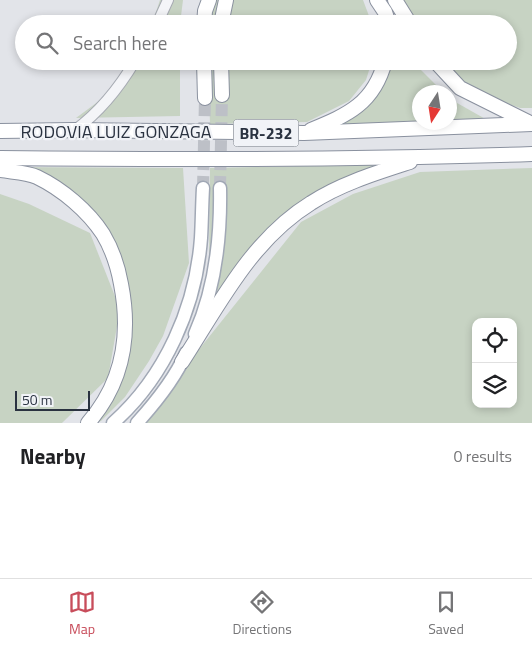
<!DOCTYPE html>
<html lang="en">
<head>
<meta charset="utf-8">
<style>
  :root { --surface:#fff; --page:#f6f6f6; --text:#202124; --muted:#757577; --line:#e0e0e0; --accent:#c84d5b }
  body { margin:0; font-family:"Titillium Web",sans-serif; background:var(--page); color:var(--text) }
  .controls { position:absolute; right:15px; bottom:15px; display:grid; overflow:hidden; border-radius:10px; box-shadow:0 2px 8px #0003 }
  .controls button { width:45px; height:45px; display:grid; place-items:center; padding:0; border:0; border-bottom:1px solid var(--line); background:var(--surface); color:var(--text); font:25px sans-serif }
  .compass { position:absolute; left:412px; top:85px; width:45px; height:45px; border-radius:50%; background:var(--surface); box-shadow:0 2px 8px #0003; rotate:192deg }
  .scale { position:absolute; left:15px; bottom:12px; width:75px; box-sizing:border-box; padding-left:5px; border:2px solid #2a3240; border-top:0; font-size:14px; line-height:18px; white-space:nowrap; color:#2a3240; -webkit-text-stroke:4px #f1f3f7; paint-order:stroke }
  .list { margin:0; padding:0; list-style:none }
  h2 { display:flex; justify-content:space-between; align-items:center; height:65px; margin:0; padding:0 20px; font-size:21px }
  h2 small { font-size:16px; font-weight:400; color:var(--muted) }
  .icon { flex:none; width:28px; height:28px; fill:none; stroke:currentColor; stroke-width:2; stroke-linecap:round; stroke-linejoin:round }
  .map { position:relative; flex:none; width:532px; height:423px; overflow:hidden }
  .search { position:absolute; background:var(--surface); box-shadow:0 2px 8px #0003; left:15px; right:15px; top:15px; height:55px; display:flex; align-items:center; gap:12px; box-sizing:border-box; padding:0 18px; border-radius:28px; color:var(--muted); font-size:19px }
  .sheet { height:155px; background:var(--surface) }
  nav { display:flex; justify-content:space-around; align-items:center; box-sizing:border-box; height:70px; border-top:1px solid var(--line); background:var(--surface); font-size:14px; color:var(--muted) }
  nav a { display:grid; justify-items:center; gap:2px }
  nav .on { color:var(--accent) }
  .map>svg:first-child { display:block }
</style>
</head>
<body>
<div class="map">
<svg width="532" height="423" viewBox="0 0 532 423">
  <rect width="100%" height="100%" fill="#e2e4e9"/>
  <g fill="#c7d3c3" fill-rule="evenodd">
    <path d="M160 0H183L180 24H152Z"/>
    <path d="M217 0H363L372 24H207V19Z"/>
    <path d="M403 0H532V108H520L464 88 439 61H508V24H414Z"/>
    <path d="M129 61H180V116L76 118 107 95Z"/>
    <path d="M208 61H372L366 80 349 101 307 122 210 124Z"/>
    <path d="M383 61H416L421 70 443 92H420V122L336 126 354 116Z"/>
    <path d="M450 99 489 121 450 122Z"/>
    <path d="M380 164C351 177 320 188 294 207 254 236 226 282 197 322L209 261 210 168Z"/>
    <path d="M4 167 183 168 189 263 163 336 149 361 125 397 101 421 96 423 108 395 118 346V269L98 233 69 202 35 180Z"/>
    <path d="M532 168V423H140L301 222 353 194 420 172ZM476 322H513V404H476Z"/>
    <path d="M0 194 29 204 90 233 120 309 108 378 62 423H0Z"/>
  </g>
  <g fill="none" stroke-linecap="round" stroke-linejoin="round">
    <g stroke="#bdc0c7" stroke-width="12" stroke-dasharray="12 6" stroke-linecap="butt">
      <path d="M203 188 205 98"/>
      <path d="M220 188 222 95"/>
    </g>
    <defs>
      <g id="minor">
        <path d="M157 24 168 0"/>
        <path d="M75 130C101 111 119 88 135 61"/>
      </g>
      <g id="major">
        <path d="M195 334C215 289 221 238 220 188"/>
        <path d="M113 423C165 377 196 307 201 238 202 221 202 205 203 188"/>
        <path d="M137 423C156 402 175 379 186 353"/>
      </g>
      <g id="highway">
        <path d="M377 0 385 12 389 24"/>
        <path d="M395 0 410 24"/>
        <path d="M204 24 205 11 209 0"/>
        <path d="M221 24 226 0"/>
        <path d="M204 61 205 98"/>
        <path d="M221 61 222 95"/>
        <path d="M435 61 460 88 528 122"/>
        <path d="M311 130C347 115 374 104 385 61"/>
        <path d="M0 131 75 130 304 133 532 124"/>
        <path d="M0 158C177 160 355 160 532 154"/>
        <path d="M0 170C12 172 27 172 37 177 62 189 88 211 103 234 112 249 118 267 121 284 131 335 123 383 88 423"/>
        <path d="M182 362C219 305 251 240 311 203 340 184 376 173 410 162"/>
      </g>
    </defs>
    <use href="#minor" stroke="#a7abb3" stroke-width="12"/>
    <use href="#major" stroke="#a1a8b5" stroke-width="15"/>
    <use href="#highway" stroke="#8a919f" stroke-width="16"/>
    <use href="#minor" stroke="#f4f5f8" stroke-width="10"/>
    <use href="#major" stroke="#fff" stroke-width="12"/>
    <use href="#highway" stroke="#fff" stroke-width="14"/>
  </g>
  <g text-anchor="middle" stroke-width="4.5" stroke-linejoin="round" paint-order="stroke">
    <rect fill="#f1f3f7" stroke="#666c77" stroke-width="1" x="233.5" y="119.5" width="65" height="27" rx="4"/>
    <g font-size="16" font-weight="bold" fill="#2a3240">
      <text x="266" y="139">BR-232</text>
    </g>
    <g font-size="18" fill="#2a3240" stroke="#f1f3f7">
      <text x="116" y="138">RODOVIA LUIZ GONZAGA</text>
    </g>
  </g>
</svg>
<div class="controls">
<button><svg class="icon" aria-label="locate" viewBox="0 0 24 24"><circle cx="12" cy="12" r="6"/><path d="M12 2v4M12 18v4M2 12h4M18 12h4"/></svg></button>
<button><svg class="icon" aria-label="layers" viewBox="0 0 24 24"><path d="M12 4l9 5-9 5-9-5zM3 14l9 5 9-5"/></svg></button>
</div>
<svg class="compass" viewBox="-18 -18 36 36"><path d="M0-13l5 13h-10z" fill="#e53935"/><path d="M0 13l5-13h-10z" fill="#757577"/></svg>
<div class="scale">50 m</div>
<div class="search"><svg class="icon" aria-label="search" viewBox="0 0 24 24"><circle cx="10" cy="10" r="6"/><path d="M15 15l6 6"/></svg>Search here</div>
</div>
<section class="sheet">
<h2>Nearby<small>0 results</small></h2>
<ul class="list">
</ul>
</section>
<nav>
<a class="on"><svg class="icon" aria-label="map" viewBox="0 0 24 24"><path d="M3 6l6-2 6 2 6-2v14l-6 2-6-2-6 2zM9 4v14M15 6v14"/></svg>Map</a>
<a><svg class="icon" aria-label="directions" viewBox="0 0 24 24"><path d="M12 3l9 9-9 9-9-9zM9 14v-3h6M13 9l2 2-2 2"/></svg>Directions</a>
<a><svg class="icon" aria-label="saved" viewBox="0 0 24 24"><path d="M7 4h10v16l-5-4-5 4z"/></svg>Saved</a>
</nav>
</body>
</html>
